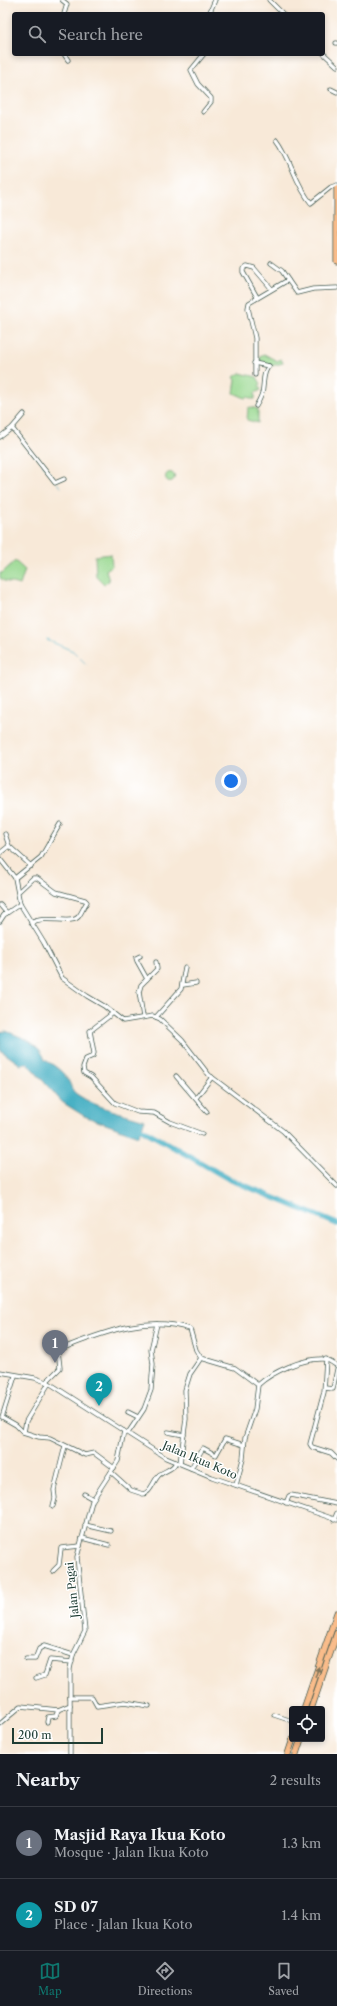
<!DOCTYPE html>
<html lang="en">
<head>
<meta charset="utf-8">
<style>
  :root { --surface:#171b24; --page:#20242c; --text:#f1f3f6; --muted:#9ea1a6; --line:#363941; --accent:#0f766e }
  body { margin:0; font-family:"Libre Caslon Text",serif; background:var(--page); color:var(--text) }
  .controls { position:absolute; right:12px; bottom:12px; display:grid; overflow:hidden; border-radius:4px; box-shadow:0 2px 6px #0003 }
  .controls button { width:36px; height:36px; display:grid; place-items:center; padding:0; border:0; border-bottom:1px solid var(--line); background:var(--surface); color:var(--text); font:20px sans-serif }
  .scale { position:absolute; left:12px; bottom:10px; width:91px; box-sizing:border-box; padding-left:4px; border:2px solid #1f3d34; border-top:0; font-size:11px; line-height:14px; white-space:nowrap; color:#1f3d34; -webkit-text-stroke:3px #fff; paint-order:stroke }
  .you { position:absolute; left:231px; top:781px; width:14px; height:14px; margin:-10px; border:3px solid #fff; border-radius:50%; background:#1a73e8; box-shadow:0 0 0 6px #1a73e833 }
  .badge { display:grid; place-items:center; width:26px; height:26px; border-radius:50%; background:var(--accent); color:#fff; font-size:13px; font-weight:700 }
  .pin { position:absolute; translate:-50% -33px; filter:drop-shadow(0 1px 2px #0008) }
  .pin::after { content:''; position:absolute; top:21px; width:14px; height:12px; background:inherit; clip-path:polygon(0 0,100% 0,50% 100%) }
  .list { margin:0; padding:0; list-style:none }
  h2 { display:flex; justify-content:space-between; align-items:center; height:52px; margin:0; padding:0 16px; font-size:17px }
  h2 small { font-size:13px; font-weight:400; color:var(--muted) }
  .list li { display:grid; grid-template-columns:26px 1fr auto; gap:12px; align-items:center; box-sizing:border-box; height:72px; padding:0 16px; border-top:1px solid var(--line) }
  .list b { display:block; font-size:15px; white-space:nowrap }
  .list p { margin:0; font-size:13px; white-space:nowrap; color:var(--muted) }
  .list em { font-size:13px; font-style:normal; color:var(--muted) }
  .icon { flex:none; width:22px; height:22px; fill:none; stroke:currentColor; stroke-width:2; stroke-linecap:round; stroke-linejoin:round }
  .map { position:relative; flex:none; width:337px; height:1754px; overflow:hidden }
  .search { position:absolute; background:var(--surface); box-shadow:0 2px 6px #0003; left:12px; right:12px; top:12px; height:44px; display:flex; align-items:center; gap:10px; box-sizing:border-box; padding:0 14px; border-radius:4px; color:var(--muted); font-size:15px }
  .sheet { height:196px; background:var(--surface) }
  nav { display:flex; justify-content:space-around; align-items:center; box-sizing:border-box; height:56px; border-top:1px solid var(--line); background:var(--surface); font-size:11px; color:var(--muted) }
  nav a { display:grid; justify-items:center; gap:2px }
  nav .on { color:var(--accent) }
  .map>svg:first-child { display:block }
</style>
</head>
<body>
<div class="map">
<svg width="337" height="1754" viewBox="0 0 337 1754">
  <rect width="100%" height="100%" fill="#fff"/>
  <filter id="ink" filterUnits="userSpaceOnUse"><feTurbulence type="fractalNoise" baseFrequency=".025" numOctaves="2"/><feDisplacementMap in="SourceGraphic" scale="8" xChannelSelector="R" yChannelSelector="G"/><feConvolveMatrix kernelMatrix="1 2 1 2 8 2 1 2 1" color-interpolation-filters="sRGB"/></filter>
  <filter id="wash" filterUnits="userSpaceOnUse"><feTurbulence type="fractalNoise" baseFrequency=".012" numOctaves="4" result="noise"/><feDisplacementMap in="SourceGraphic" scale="16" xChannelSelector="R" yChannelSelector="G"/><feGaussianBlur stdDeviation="0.9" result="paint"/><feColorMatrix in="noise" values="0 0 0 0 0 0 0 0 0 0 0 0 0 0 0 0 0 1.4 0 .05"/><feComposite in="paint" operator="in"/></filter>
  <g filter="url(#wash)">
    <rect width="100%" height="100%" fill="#f8e9d8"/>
    <g fill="#98d88f" stroke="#5c8a62">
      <path d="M264 354 277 361 281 359 283 363 268 367 260 362V356Z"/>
      <path d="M240 373 257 377 261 384 259 386 261 390 255 393V399H251L248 397 245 398 234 393 236 380 234 377Z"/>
      <path d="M251 407 258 409V423L247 420 248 408Z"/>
      <circle cx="170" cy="477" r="4.5"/>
      <path d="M111 554 112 566 106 570 109 581 104 584 96 576 95 556Z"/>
      <path d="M15 561 25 570 20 585 4 581 0 578V573H2Z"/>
    </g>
    <path fill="#43aec2" stroke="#31767b" d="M6 1031C23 1038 39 1042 45 1060 54 1065 61 1070 67 1078 71 1084 71 1091 78 1095 97 1108 123 1113 145 1120L138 1136 84 1116 62 1102 27 1063 21 1065 0 1050V1032Z"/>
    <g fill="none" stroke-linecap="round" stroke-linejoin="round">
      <g stroke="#43aec2" stroke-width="1">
        <path d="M43 464 54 479"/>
        <path d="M57 483 61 487"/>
        <path d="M47 640 73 651 86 664"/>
      </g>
      <path stroke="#43aec2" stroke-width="5.5" d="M135 1125 229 1179 337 1224"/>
    </g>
  </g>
  <g filter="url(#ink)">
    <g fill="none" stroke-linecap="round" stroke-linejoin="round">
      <defs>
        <g id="minor">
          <path d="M62 0 67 4 64 14"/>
          <path d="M269 0 283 14"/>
          <path d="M209 14 215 0"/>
          <path d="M336 43H337"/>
          <path d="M323 53 337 66"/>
          <path d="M64 54 68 60"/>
          <path d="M331 89 337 92"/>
          <path d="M203 112 211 102V98L198 84 191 70 204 54"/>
          <path d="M277 140C291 158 295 184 311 203L331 187 337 185"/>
          <path d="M271 263 282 271 288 280"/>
          <path d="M257 297 243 272V269L247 266 254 268 271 288"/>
          <path d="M254 363 269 366"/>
          <path d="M255 375V338L248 308 249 303 288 280 297 293 313 289 337 288"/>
          <path d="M256 406C259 401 263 393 263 387 264 380 263 372 269 366"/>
          <path d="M12 428 55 483 64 479"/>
          <path d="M0 437 12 428 24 414"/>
          <path d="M5 834 9 846"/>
          <path d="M0 853 9 846 31 866"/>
          <path d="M0 859 15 878 20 904 44 943 62 978 87 996 104 1006 123 1021 153 1016 160 1019 182 1040 209 1075 283 1131 337 1186"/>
          <path d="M15 878 41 857 60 824"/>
          <path d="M19 891 33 878H37L56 892 85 900 87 902C84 906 82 912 79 916 72 926 46 914 31 923"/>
          <path d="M0 905 7 913"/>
          <path d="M0 921 4 915 20 904"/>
          <path d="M140 956 136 958 137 961 147 979 141 985 139 992 143 1017"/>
          <path d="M147 979 157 969 156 962"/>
          <path d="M183 985 196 983"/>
          <path d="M113 1013 90 1031 94 1053 93 1056 86 1059 83 1067 84 1073 91 1077 115 1103 138 1112 154 1113 170 1122 202 1134"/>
          <path d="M156 1017 181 989 185 967"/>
          <path d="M176 1076 207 1112"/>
          <path d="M196 1098 212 1077"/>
          <path d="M326 1359 324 1392 310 1444 312 1447 331 1453 337 1459"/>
          <path d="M0 1372 35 1378 49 1383 166 1458 212 1477 337 1520"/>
          <path d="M15 1376 2 1417 16 1425 23 1432 39 1437 50 1438 85 1455 94 1453 114 1468"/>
          <path d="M46 1382 60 1368 58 1350C100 1334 145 1314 190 1329L196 1350 201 1358 235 1368 258 1385C272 1372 303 1358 323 1359 328 1359 333 1363 337 1366"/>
          <path d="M325 1388 333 1389 337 1369"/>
          <path d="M128 1412 138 1417"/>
          <path d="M24 1432 26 1421 49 1383"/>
          <path d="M168 1432 184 1435"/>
          <path d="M128 1433 144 1409 151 1390 153 1364 151 1350 157 1324"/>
          <path d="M180 1463 186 1419 185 1390 190 1374 201 1358"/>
          <path d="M191 1468 203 1448 216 1455 225 1439 244 1445"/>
          <path d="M111 1472 131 1490 143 1494C151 1493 153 1481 159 1475 165 1470 173 1470 176 1462"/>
          <path d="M236 1485 243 1459 245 1438 255 1409 258 1385"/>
          <path d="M84 1494 93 1499"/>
          <path d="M286 1503 289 1496 291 1495 337 1504"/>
          <path d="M53 1506 55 1498 54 1490 65 1446"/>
          <path d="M334 1520 337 1513"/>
          <path d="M85 1525 111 1531"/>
          <path d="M82 1538 109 1545"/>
          <path d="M53 1571 59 1565 61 1548 80 1546"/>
          <path d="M76 1601H82"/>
          <path d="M26 1659H35L39 1649 44 1646 73 1655"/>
          <path d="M36 1678 45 1675 50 1660 72 1662"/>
          <path d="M70 1697H92L97 1706 125 1702 149 1706"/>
          <path d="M274 1715 292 1721"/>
          <path d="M47 1722 48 1717 56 1716 58 1710 70 1705"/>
          <path d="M0 1724 21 1706 58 1710"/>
          <path d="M70 1754V1669L73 1655 85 1631 77 1557 92 1501 118 1461 124 1431"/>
        </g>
        <g id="highway">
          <path d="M337 189V261"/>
          <path d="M304 1709 337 1613"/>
          <path d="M311 1709 337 1633"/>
          <path d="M288 1754 293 1739"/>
          <path d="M296 1754 301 1739"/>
        </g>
      </defs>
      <use href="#minor" stroke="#40574d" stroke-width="5"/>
      <use href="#highway" stroke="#40574d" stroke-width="7"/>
      <use href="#minor" stroke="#fff" stroke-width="3.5"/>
      <use href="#highway" stroke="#f9bc8a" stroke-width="5.5"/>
    </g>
    <defs><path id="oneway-solid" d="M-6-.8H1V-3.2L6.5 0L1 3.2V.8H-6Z"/></defs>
    <use fill="#81765b" href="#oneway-solid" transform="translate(317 1672) rotate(-71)"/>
  </g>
  <g text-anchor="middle" stroke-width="3" stroke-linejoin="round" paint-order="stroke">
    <g font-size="11" fill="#1f3d34" stroke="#fff">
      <text transform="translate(200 1460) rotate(23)" y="4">Jalan Ikua Koto</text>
      <text transform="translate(72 1590) rotate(-96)" y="4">Jalan Pagai</text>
    </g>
  </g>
</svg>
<div class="controls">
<button><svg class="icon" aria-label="locate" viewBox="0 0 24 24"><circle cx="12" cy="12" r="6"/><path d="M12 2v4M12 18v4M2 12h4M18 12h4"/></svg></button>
</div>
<div class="scale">200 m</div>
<div class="you"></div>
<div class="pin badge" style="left:55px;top:1363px;background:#6b7280">1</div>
<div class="pin badge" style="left:99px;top:1406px;background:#0f9aa8">2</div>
<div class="search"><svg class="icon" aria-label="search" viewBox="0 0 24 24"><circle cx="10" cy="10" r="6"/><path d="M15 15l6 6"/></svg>Search here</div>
</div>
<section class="sheet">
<h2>Nearby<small>2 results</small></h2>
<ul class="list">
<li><span class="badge" style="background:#6b7280">1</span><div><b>Masjid Raya Ikua Koto</b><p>Mosque · Jalan Ikua Koto</p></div><em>1.3 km</em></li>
<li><span class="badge" style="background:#0f9aa8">2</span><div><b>SD 07</b><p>Place · Jalan Ikua Koto</p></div><em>1.4 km</em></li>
</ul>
</section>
<nav>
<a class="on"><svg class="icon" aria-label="map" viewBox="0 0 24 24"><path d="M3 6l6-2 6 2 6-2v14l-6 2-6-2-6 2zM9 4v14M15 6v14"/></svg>Map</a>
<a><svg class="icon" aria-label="directions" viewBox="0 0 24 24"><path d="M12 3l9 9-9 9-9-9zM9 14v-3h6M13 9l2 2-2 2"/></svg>Directions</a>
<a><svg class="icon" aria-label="saved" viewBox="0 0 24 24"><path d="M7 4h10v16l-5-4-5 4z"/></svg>Saved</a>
</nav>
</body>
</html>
